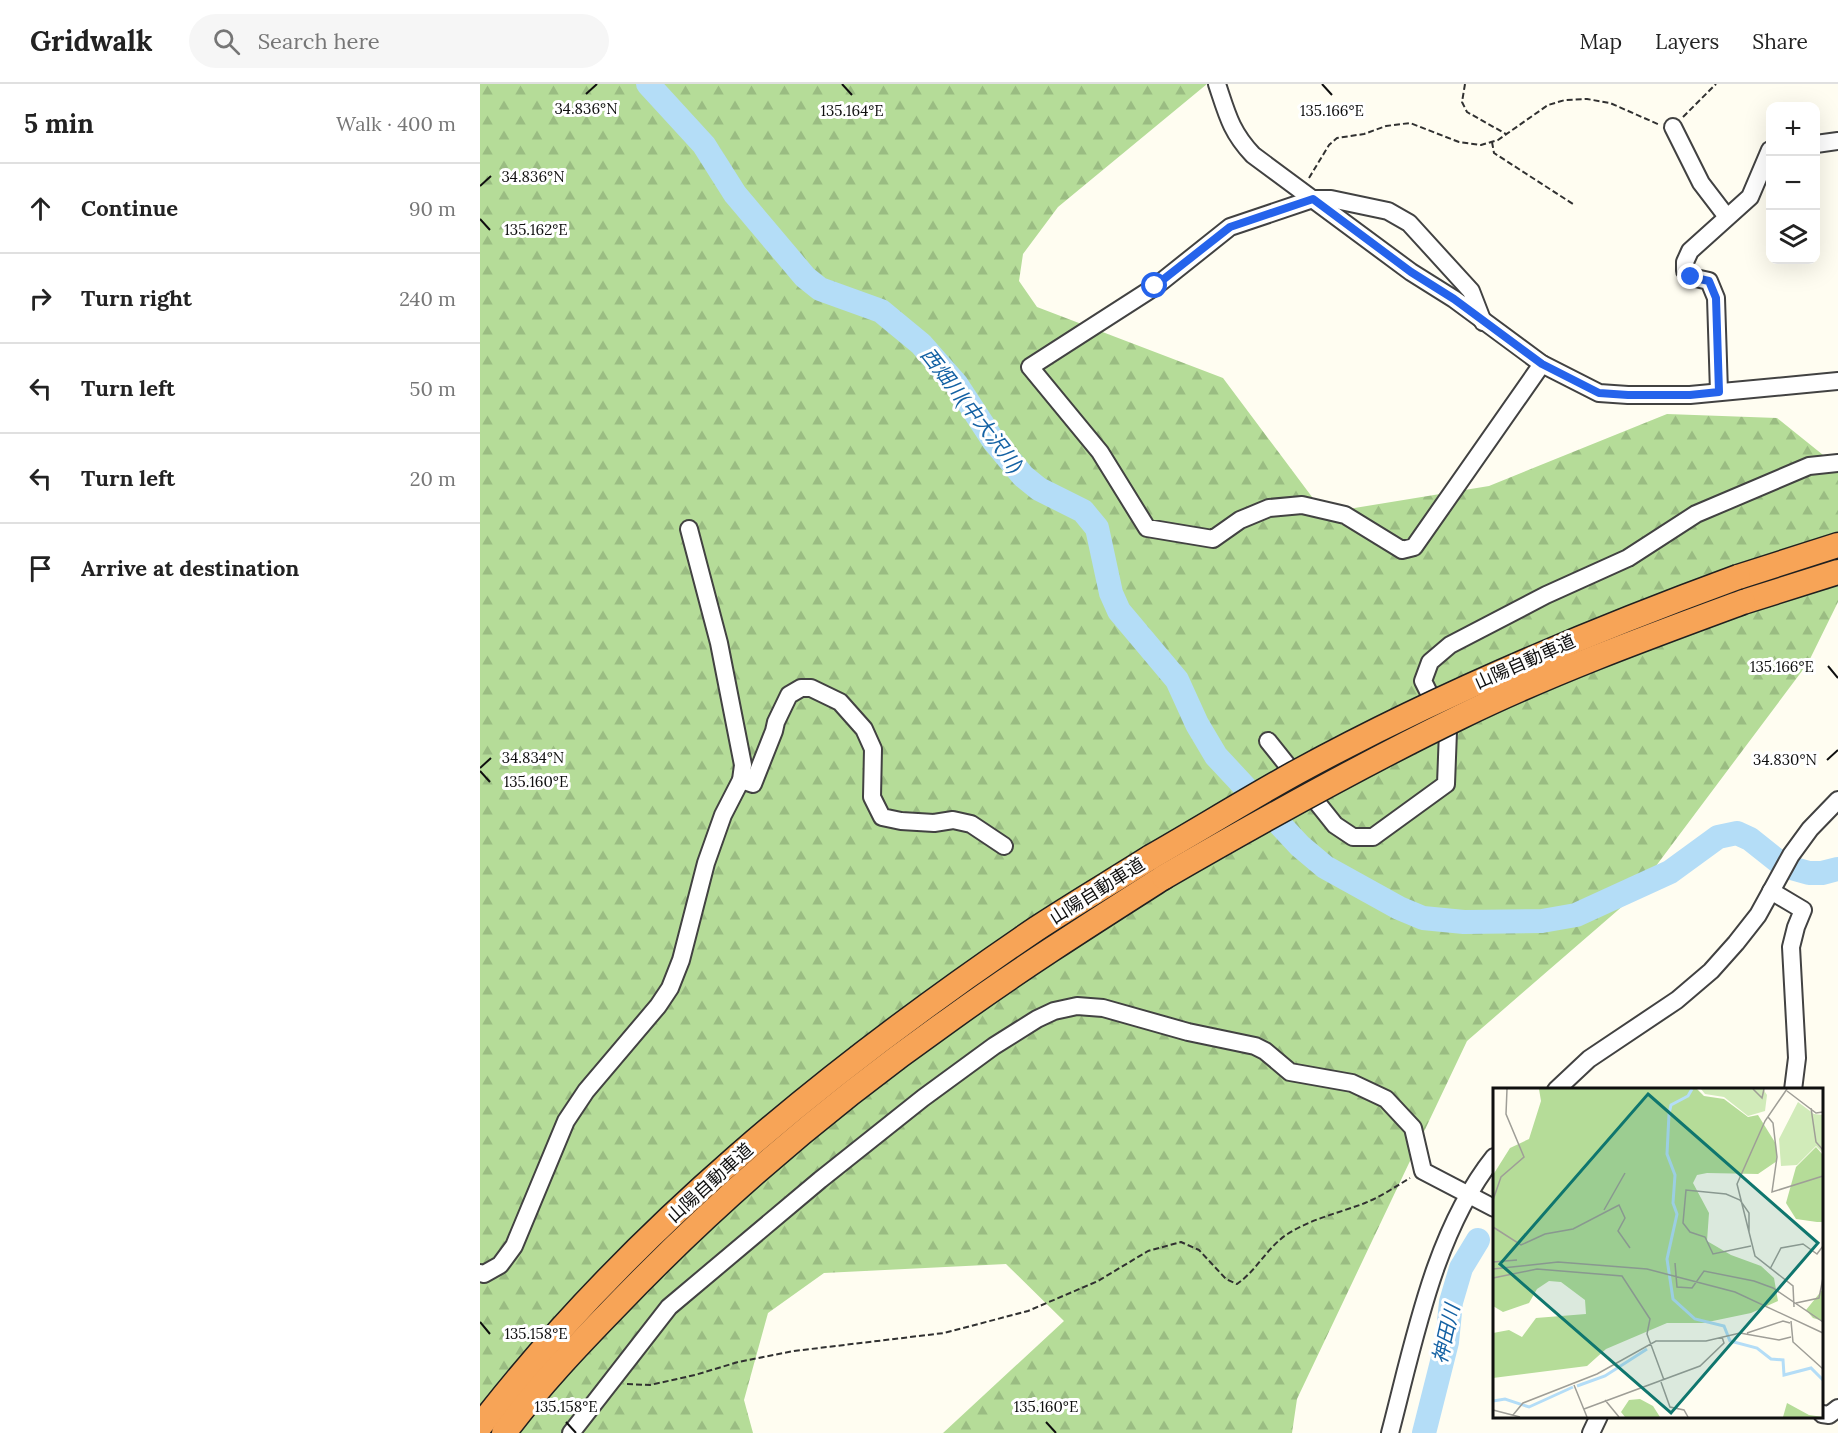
<!DOCTYPE html>
<html lang="en">
<head>
<meta charset="utf-8">
<style>
  :root { --surface:#fff; --page:#f6f6f6; --text:#222; --muted:#767676; --line:#e0e0e0 }
  body { margin:0; font-family:Lora,"Noto Sans JP",serif; background:var(--page); color:var(--text) }
  .controls { position:absolute; right:18px; top:18px; display:grid; overflow:hidden; border-radius:12px; box-shadow:0 6px 24px #0002 }
  .controls button { width:54px; height:54px; display:grid; place-items:center; padding:0; border:0; border-bottom:2px solid var(--line); background:var(--surface); color:var(--text); font:30px sans-serif }
  .stop { position:absolute; width:18px; height:18px; margin:-14px; border:4px solid #2563eb; border-radius:50%; background:#fff }
  .stop.end { background:#2563eb; border-color:#fff; box-shadow:0 2px 6px #0008 }
  .list { margin:0; padding:0; list-style:none }
  h2 { display:flex; justify-content:space-between; align-items:center; height:78px; margin:0; padding:0 24px; font-size:26px }
  h2 small { font-size:20px; font-weight:400; color:var(--muted) }
  .list li { display:grid; grid-template-columns:39px 1fr auto; gap:18px; align-items:center; box-sizing:border-box; height:90px; padding:0 24px; border-top:2px solid var(--line) }
  .list b { display:block; font-size:22px; white-space:nowrap }
  .list em { font-size:20px; font-style:normal; color:var(--muted) }
  .icon { flex:none; width:33px; height:33px; fill:none; stroke:currentColor; stroke-width:2; stroke-linecap:round; stroke-linejoin:round }
  .map { position:relative; flex:none; width:1358px; height:1349px; overflow:hidden }
  header { display:flex; align-items:center; gap:36px; box-sizing:border-box; height:84px; padding:0 30px; background:var(--surface); border-bottom:2px solid var(--line) }
  header strong { font-size:28px }
  nav { display:flex; gap:33px; margin-inline-start:auto; font-size:21px }
  .search { width:420px; height:54px; background:var(--page); display:flex; align-items:center; gap:15px; box-sizing:border-box; padding:0 21px; border-radius:33px; color:var(--muted); font-size:22px }
  main { display:flex }
  aside { flex:1; background:var(--surface) }
  .map>svg:first-child { display:block }
</style>
</head>
<body>
<header>
<strong>Gridwalk</strong>
<div class="search"><svg class="icon" aria-label="search" viewBox="0 0 24 24"><circle cx="10" cy="10" r="6"/><path d="M15 15l6 6"/></svg>Search here</div>
<nav><a>Map</a><a>Layers</a><a>Share</a></nav>
</header>
<main>
<aside>
<h2>5 min<small>Walk · 400 m</small></h2>
<ul class="list">
<li><svg class="icon" aria-label="ahead" viewBox="0 0 24 24"><path d="M12 20V5M6 11l6-6 6 6"/></svg><div><b>Continue</b></div><em>90 m</em></li>
<li><svg class="icon" aria-label="right" viewBox="0 0 24 24"><path d="M7 20v-9h11M14 6l5 5-5 5"/></svg><div><b>Turn right</b></div><em>240 m</em></li>
<li><svg class="icon" aria-label="left" viewBox="0 0 24 24"><path d="M17 20v-9H6M10 6l-5 5 5 5"/></svg><div><b>Turn left</b></div><em>50 m</em></li>
<li><svg class="icon" aria-label="left" viewBox="0 0 24 24"><path d="M17 20v-9H6M10 6l-5 5 5 5"/></svg><div><b>Turn left</b></div><em>20 m</em></li>
<li><svg class="icon" aria-label="arrive" viewBox="0 0 24 24"><path d="M6 21V4h12l-3 4 3 4H6"/></svg><div><b>Arrive at destination</b></div></li>
</ul>
</aside>
<div class="map">
<svg width="1358" height="1349" viewBox="0 0 1358 1349">
  <defs>
    <pattern id="forest-firs" width="22" height="20" patternUnits="userSpaceOnUse" patternTransform="scale(1.5)"><rect width="22" height="20" fill="#b5dc98"/><path d="M5 1l3.5 6h-7zM16 11l3.5 6h-7z" fill="#9abc82"/></pattern>
  </defs>
  <rect width="100%" height="100%" fill="#fffdf1"/>
  <path fill="url(#forest-firs)" d="M0 0H727L578 123 543 170 539 197 557 223 743 294 844 429 1009 402 1187 330 1297 334 1358 383V518L1328 579 1152 814 987 957 817 1315 812 1349H463L584 1237 526 1180 344 1189 288 1229 264 1316 273 1349H0Z"/>
  <g fill="none" stroke-linecap="round" stroke-linejoin="round">
    <g stroke="#b4ddf7" stroke-width="24">
      <path d="M168 0 224 61 255 110 325 193 340 205 401 227 441 260 477 301 513 356 543 392 559 405 603 427 617 444 631 509 639 527 697 596 717 640 736 672 820 762 845 783 919 824 943 834 984 838 1062 837 1096 831 1190 788 1238 753 1257 749 1270 755 1304 782 1329 789H1342L1358 785"/>
      <path d="M944 1349 967 1258 971 1218 981 1184 998 1156"/>
    </g>
    <defs>
      <g id="minor">
        <path d="M737 0C747 30 751 48 773 71L931 188 974 215 1062 280 1119 309 1148 311H1210L1358 297"/>
        <path d="M1193 43 1221 99 1247 133"/>
        <path d="M1336 60 1358 57"/>
        <path d="M1003 238 991 207 929 139 908 127 851 115H833L750 143 676 202 550 283 620 368 667 444 733 455 760 436 789 424 822 421 865 431 922 466 934 463 1062 280"/>
        <path d="M1239 308 1236 214 1229 197 1211 193 1205 187V178L1210 167 1270 113 1290 66"/>
        <path d="M788 657 855 741 873 753H893L966 700 968 647 943 597 950 578 970 561 1066 511 1148 474 1216 430 1329 382 1358 379"/>
        <path d="M261 696 273 700 294 647 296 638 309 611 321 604H331L360 618 384 645 393 665 392 713 402 733 421 737 454 739 473 736 491 740 524 762"/>
        <path d="M1291 807 1323 826 1316 843 1311 863 1317 974 1313 1006"/>
        <path d="M1076 1006 1109 975 1197 916 1231 887 1256 859 1278 831 1311 771 1330 745 1358 716"/>
        <path d="M0 1189 4 1190 20 1181 34 1162 86 1037 106 1007 178 922 190 904 201 876 226 779 243 731 261 696 263 681 239 559 209 445"/>
        <path d="M1342 1330 1349 1331 1358 1324"/>
        <path d="M91 1349 189 1223 340 1096 443 1014 514 962 557 935 574 927 597 922 623 924 708 948 775 962 785 967 810 988 872 999 906 1015 933 1044 943 1087 1014 1124"/>
        <path d="M910 1349C934 1258 954 1148 1014 1073"/>
        <path d="M1111 1349 1119 1332"/>
      </g>
      <g id="highway">
        <path d="M1258 493 1358 461"/>
        <path d="M1263 518 1358 488"/>
        <path d="M0 1342C152 1145 351 984 556 845 594 820 633 797 671 773"/>
        <path d="M24 1349C58 1303 98 1261 138 1220 238 1116 354 1017 472 934 541 884 612 839 684 793"/>
      </g>
    </defs>
    <use href="#minor" stroke="#424242" stroke-width="20"/>
    <use href="#highway" stroke="#202020" stroke-width="27"/>
    <g stroke="#313131" stroke-width="2" stroke-dasharray="6 3" stroke-linecap="butt">
      <path d="M985 0 982 18 987 28 1026 50"/>
      <path d="M1203 33 1236 0"/>
      <path d="M1012 58 1014 69 1093 120"/>
      <path d="M829 94 849 61 857 54 884 50 906 42 930 39 979 58 1001 61 1018 56 1068 21 1085 16 1107 15 1130 19 1180 41"/>
      <path d="M147 1300 170 1301 215 1291 258 1278 314 1267 464 1249 548 1227 618 1197 668 1167 701 1158 719 1166 746 1195 757 1200C776 1187 787 1164 806 1151 830 1135 859 1129 885 1119 900 1113 915 1103 930 1094"/>
    </g>
    <use href="#minor" stroke="#fff" stroke-width="16"/>
    <use href="#highway" stroke="#f7a457" stroke-width="24"/>
    <defs>
      <g id="highway-bridge">
        <path d="M671 773C720 745 768 715 817 688 958 611 1108 548 1258 493"/>
        <path d="M684 793C781 737 879 682 980 633 1072 588 1168 553 1263 518"/>
      </g>
    </defs>
    <use href="#highway-bridge" stroke="#202020" stroke-width="27" stroke-linecap="butt"/>
    <use href="#highway-bridge" stroke="#f7a457" stroke-width="24"/>
  </g>
  <g fill="none" stroke-linecap="round" stroke-linejoin="round">
    <path stroke="#2563eb" stroke-width="8" d="M675 202 750 143 833 115 931 188 974 215 1062 280 1119 309 1148 311H1210L1239 308 1236 214 1229 197 1211 193"/>
  </g>
  <path fill="none" stroke="#0f0f0f" stroke-width="2" d="M362 0 372 11M842 0 852 11M106 10 117 0M0 102 11 92M0 135 10 146M1348 582 1358 594M1347 676 1358 666M0 684 11 674M0 687 10 698M0 1238 10 1250M86 1338 96 1349M566 1338 576 1349"/>
  <g text-anchor="middle" stroke-width="6" stroke-linejoin="round" paint-order="stroke">
    <g font-size="18" fill="#0f0f0f" stroke="#fff">
      <text transform="translate(1045 578) rotate(-24)" y="6">山陽自動車道</text>
      <text transform="translate(617 807) rotate(-32)" y="6">山陽自動車道</text>
      <text transform="translate(230 1099) rotate(-42)" y="6">山陽自動車道</text>
    </g>
    <g font-size="20" font-style="italic" fill="#1462a4" stroke="#fff">
      <text transform="translate(492 326) rotate(52)" y="7">西畑川(中大沢川)</text>
      <text transform="translate(966 1250) rotate(-77)" y="7">神田川</text>
    </g>
  </g>
  <g transform="translate(1013 1004)">
    <rect width="330" height="330" fill="#fffdf1"/>
    <path d="M208 1H270L274 7 272 23 255 28 231 9 212 6ZM305 14 321 26 330 27V65L323 58 304 77 288 78 286 51Z" fill="#d1ebb9"/>
    <path d="M46 1H204L211 8 231 11 255 29 265 27 283 56 284 73 265 86 214 85 204 87 200 95 216 125 214 153 238 167 268 178 281 190 285 213 258 225 210 235H174L113 261 94 278 0 290V245L16 242 29 249 43 230 93 226 92 212 68 194 56 193 44 201 36 215 10 224 0 218V87L17 60 36 51 48 13ZM323 59 329 66 330 86V134H324L303 131 293 115 303 79ZM330 201V233L320 230 313 222ZM147 311 160 318 167 329H132L128 324 136 312ZM294 315 316 327 330 329H290Z" fill="#b5dc98"/>
    <path fill="none" stroke="#b4ddf7" stroke-width="3" d="M199 1 195 8 178 17 176 26 174 66 182 87 180 115 184 126 174 171 180 211 202 231 231 238 237 253 264 260 278 271 290 272 291 287 318 280 330 292M84 298 112 288 154 261M0 313 12 311 36 319 80 299"/>
    <path fill="none" stroke="#9f9e97" stroke-width="1.5" d="M260 1 269 10 271 1M294 1 272 33 244 96 262 168 300 198 301 219M294 3 323 25 330 24M318 20 323 54 330 62M275 29 280 35 284 69 279 104 330 88M0 112 8 89 31 69 13 26 14 1M111 122 132 85M0 139 28 157 52 146 80 141 126 117 132 130 125 143 137 160M256 144V125L247 112 233 106 193 102 190 135 197 144 212 149 220 166 258 158M0 174 24 172M182 175 184 199 199 200 211 183 261 193 280 200 330 234M0 181 65 174 154 181 242 204 330 245M277 181 288 160 310 156 324 166 330 158M0 190 44 181 129 188 157 231 154 246 171 292M303 215 326 210 330 190M298 233 300 254 330 281M254 245 290 233 297 235M168 294 177 319 191 322 195 329M81 297 94 329M112 312 126 329M91 321 207 278 231 255 229 249M0 322 27 329M20 327 30 315 104 286 163 253H213L247 245 286 252 298 249"/>
    <path fill="#0f766e" fill-opacity="0.15" stroke="#0f766e" stroke-width="3" d="M155 6 325 155 178 325 7 176Z"/>
    <rect width="330" height="330" fill="none" stroke="#0f0f0f" stroke-width="3"/>
  </g>
  <g font-size="15" text-anchor="middle" fill="#0f0f0f" stroke="#fff" stroke-width="6" stroke-linejoin="round" paint-order="stroke">
    <text x="106" y="30">34.836°N</text>
    <text x="372" y="32">135.164°E</text>
    <text x="852" y="32">135.166°E</text>
    <text x="53" y="98">34.836°N</text>
    <text x="56" y="151">135.162°E</text>
    <text x="1302" y="588">135.166°E</text>
    <text x="53" y="679">34.834°N</text>
    <text x="1305" y="681">34.830°N</text>
    <text x="56" y="703">135.160°E</text>
    <text x="56" y="1255">135.158°E</text>
    <text x="86" y="1328">135.158°E</text>
    <text x="566" y="1328">135.160°E</text>
  </g>
</svg>
<div class="controls">
<button>+</button>
<button>−</button>
<button><svg class="icon" aria-label="layers" viewBox="0 0 24 24"><path d="M12 4l9 5-9 5-9-5zM3 14l9 5 9-5"/></svg></button>
</div>
<div class="stop" style="left:675px;top:202px"></div>
<div class="stop end" style="left:1211px;top:193px"></div>
</div>
</main>
</body>
</html>
